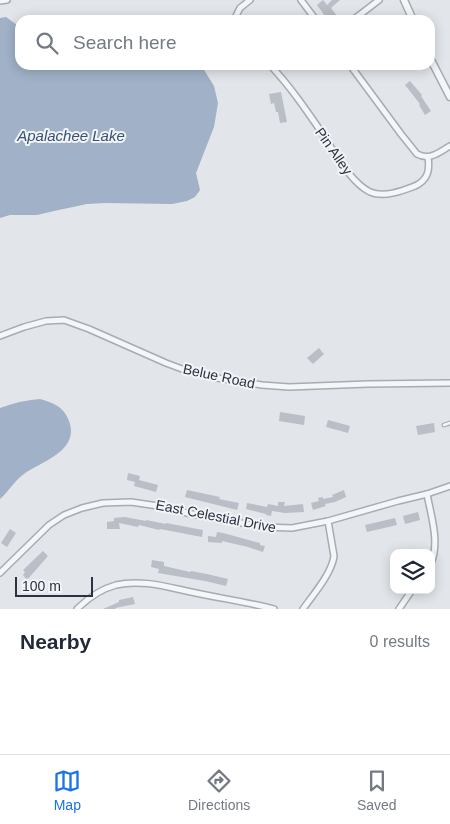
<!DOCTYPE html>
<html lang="en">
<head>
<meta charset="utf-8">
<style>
  :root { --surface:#fff; --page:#f6f6f7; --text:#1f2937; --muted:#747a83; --line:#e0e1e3; --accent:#1a73e8 }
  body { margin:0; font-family:Arial,sans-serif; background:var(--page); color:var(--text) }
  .controls { position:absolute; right:15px; bottom:15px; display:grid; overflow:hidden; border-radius:10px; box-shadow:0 2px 12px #0003 }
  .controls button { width:45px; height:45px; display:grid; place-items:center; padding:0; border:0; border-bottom:1px solid var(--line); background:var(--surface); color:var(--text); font:25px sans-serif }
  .scale { position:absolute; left:15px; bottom:12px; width:78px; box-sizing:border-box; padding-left:5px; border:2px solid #2b3241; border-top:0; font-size:14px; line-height:18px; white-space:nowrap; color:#2b3241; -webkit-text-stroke:4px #f2f4f7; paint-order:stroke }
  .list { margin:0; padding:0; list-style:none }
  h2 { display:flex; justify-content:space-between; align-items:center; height:65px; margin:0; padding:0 20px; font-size:21px }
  h2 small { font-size:16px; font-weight:400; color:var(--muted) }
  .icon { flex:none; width:28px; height:28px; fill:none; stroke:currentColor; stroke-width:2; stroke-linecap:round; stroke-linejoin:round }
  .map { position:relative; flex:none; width:450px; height:609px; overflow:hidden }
  .search { position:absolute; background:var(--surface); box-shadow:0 2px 12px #0003; left:15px; right:15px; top:15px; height:55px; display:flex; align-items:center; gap:12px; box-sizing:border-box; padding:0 18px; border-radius:15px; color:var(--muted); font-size:19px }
  .sheet { height:145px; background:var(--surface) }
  nav { display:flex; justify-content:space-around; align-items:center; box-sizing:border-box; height:70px; border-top:1px solid var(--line); background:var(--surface); font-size:14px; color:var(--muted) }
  nav a { display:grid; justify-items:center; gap:2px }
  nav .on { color:var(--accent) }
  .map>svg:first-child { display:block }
</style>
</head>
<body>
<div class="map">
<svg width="450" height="609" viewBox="0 0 450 609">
  <rect width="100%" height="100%" fill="#e2e5ea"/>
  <g fill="#a0b1c8">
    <path d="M6 17 20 27V65H201L214 86 218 103 214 127 196 173 200 190 195 197 187 201 172 204 105 203 87 204 54 211 37 215H10L0 218V18Z"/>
    <path d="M40 399C54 403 64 407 69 421 80 451 42 461 24 474 14 481 9 491 0 499V408C13 403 26 400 40 399Z"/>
  </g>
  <g fill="#babec6">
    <path d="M323 0 327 5 332 0H340L331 8 340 20H328L317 5Z"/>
    <path d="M410 81 422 95 421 96 431 111 425 115 419 105 420 104 405 85Z"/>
    <path d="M281 92 287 122 280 123 278 112H276L274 103 271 104 269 94Z"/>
    <path d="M319 348 324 354 313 364 307 358Z"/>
    <path d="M280 412 305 416 304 425 279 421Z"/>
    <path d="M328 420 350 426 348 433 326 427Z"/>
    <path d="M434 423 435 432 418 435 416 426Z"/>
    <path d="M128 473 140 476 139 480 158 485 156 492 134 486 135 482 127 480Z"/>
    <path d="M187 490 220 497 219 499 239 503 237 510 185 497Z"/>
    <path d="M344 490 346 497 335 502 325 504 326 506 313 510 311 503 319 501 318 498 323 497V499L333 497 332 495Z"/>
    <path d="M278 502H285L284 506 303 504 304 512 285 513 272 511 271 516 266 515V514L246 509 247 503 267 507 268 504 278 506Z"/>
    <path d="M418 512 420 520 405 524 403 516Z"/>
    <path d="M125 517 146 521V520L166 524V523L203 530 202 537 160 529 159 530 139 525 138 527 119 523 120 529H107V522L114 521V518Z"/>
    <path d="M395 518 397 525 367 532 365 525Z"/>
    <path d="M10 529 16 533 7 547 1 543Z"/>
    <path d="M217 532 223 533 260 543V545L265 546 263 552 248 547 222 541V543L208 542V536L216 537Z"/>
    <path d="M43 551 48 556 27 580 23 575 25 572 23 570Z"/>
    <path d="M152 560 164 562V566L190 572 191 571 207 574 228 579 226 586 205 581 158 573 159 569 151 567Z"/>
    <path d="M133 597 135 604 115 608 116 609H103L119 602V600Z"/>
  </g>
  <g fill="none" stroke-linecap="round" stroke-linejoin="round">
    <defs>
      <path id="service" d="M444 425 450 423"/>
      <g id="minor">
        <path d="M301 0 316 20"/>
        <path d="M0 1 7 0"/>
        <path d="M237 20 236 16 240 8 250 0"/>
        <path d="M353 20 379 0"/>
        <path d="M270 65C290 86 307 111 324 136 335 153 351 183 370 192 384 198 402 191 415 186 428 180 430 170 428 157"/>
        <path d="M350 65 401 134 417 154C430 161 439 152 450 146"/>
        <path d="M0 336 24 327 46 321 64 320 89 329 166 363 182 369 217 378 262 385 289 387 368 384 450 383"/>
        <path d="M427 494C431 516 440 542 431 563"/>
        <path d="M0 573 49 525 64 515 82 508 103 503 131 502 165 507 182 512 263 527 292 528 328 521 398 501 427 494 450 486"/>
        <path d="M77 609C88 598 101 589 116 585 141 579 167 587 191 592 219 598 247 602 274 609"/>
        <path d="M303 609C313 595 332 573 334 556L328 521"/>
        <path d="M399 609 412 590"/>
      </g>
      <g id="tertiary">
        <path d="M404 0 413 20"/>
        <path d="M430 58 450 97"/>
      </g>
    </defs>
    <use href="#service" stroke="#a7acb4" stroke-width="5"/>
    <use href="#minor" stroke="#a7acb4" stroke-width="8"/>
    <use href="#tertiary" stroke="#a7acb4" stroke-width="9"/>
    <use href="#service" stroke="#f5f6f8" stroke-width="2.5"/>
    <use href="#minor" stroke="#f5f6f8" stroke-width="5"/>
    <use href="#tertiary" stroke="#f5f6f8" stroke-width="6"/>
  </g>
  <g text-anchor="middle" stroke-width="4" stroke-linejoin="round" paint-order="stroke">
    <g font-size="14" fill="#2b3241" stroke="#f2f4f7">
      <text transform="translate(334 151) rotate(55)" y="5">Pin Alley</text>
      <text transform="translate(219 376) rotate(12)" y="5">Belue Road</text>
      <text transform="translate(216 516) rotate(11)" y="5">East Celestial Drive</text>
    </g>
    <g font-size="15" font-style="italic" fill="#375073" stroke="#f2f4f7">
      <text x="71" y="141">Apalachee Lake</text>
    </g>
  </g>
</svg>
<div class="controls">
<button><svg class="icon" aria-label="layers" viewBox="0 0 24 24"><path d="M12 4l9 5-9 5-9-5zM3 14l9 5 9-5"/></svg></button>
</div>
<div class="scale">100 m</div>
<div class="search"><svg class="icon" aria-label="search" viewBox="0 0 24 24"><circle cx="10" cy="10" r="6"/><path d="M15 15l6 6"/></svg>Search here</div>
</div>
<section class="sheet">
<h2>Nearby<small>0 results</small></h2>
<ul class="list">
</ul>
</section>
<nav>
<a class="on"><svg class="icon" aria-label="map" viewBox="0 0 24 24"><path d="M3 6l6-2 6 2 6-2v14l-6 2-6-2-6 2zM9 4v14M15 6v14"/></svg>Map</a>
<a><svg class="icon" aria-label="directions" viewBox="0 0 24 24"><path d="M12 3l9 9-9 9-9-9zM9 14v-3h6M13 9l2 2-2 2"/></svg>Directions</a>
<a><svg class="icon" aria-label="saved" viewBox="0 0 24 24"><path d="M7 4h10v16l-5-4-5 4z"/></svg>Saved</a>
</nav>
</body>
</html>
